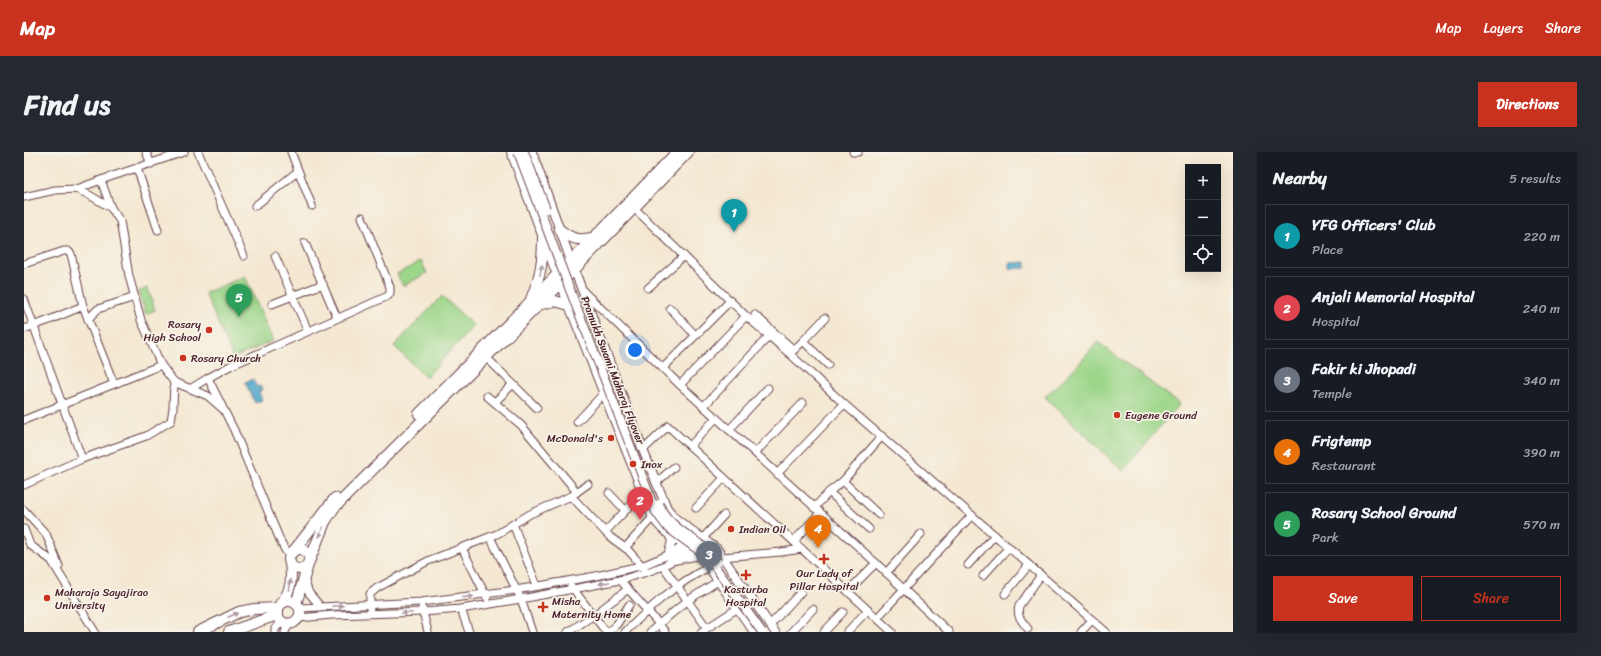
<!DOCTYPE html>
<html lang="en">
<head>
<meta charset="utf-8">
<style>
  :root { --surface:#171b24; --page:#242831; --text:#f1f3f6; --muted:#9ea1a6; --line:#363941; --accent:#c8321e }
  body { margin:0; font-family:Sriracha,sans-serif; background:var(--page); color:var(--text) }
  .controls { position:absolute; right:12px; top:12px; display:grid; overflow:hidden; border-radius:0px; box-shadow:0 4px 16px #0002 }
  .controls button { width:36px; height:36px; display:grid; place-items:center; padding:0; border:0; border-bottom:1px solid var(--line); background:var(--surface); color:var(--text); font:20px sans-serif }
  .you { position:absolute; left:611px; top:198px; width:14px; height:14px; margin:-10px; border:3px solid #fff; border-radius:50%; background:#1a73e8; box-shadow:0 0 0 6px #1a73e833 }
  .badge { display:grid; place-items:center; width:26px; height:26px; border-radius:50%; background:var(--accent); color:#fff; font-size:13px; font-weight:700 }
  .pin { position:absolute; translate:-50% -33px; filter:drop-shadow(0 1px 2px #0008) }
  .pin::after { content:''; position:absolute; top:21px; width:14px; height:12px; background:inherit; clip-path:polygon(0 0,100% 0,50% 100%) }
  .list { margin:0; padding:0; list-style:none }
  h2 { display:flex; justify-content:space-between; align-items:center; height:52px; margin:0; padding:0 16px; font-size:17px }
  h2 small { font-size:13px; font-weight:400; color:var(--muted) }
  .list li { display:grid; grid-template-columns:26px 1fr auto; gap:12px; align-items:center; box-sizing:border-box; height:64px; margin:0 8px 8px; padding:0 8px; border:1px solid var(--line); border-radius:0px }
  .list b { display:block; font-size:15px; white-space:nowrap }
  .list p { margin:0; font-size:13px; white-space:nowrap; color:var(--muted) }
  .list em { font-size:13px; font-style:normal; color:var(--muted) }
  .actions { display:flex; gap:8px; padding:12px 16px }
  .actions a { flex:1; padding:9px 0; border:1px solid var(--accent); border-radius:0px; text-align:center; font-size:14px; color:var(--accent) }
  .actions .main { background:var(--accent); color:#fff }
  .icon { flex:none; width:22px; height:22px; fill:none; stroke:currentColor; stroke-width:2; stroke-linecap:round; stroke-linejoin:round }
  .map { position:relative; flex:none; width:1209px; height:480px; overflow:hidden; border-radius:0px }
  header { display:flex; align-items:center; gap:24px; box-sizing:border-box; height:56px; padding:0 20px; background:var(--accent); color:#fff }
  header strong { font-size:19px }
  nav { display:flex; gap:22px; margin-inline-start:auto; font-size:14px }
  .intro { display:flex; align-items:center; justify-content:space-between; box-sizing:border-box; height:96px; padding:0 24px }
  h1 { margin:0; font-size:28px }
  .button { padding:10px 18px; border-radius:0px; background:var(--accent); color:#fff; font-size:14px; font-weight:700 }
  main { display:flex; gap:24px; padding:0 24px }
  aside { flex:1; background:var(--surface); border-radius:0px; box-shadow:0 4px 16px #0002 }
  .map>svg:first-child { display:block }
</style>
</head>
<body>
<header>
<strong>Map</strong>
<nav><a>Map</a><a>Layers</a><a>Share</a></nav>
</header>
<div class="intro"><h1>Find us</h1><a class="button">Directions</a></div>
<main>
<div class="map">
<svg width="1209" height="480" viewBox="0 0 1209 480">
  <rect width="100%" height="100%" fill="#f7f3e8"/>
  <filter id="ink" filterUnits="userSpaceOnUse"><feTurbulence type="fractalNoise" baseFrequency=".025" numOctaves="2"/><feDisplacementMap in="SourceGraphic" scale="8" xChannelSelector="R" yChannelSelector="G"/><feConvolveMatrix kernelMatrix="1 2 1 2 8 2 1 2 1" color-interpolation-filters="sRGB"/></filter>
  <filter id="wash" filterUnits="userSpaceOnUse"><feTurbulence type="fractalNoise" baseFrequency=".012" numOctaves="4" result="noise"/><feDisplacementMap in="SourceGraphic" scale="16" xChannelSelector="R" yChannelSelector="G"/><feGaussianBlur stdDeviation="0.9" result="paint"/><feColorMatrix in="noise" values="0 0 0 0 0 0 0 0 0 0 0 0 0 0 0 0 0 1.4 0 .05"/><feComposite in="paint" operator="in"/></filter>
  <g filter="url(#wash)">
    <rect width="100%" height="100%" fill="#f4e8d2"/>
    <g fill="#9bd689" stroke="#727a5a">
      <path d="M397 109 403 121 379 134 373 122Z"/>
      <path d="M221 124 249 189 209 206 181 141Z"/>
      <path d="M124 136 131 158 122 162 114 140Z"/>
      <path d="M418 144 450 174 402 225 370 194Z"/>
      <path d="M1074 190 1155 252 1099 319 1021 245 1052 215Z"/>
    </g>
    <g fill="#4ca6ca" stroke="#4b627a">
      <path d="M1002 110V116L986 117V111Z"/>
      <path d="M229 227 233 235 236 234 238 238 235 240 238 248 231 251 221 230Z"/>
    </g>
  </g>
  <g filter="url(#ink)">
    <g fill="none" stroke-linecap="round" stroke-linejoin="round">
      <defs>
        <g id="minor">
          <path d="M122 0 127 12"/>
          <path d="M174 0 220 104"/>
          <path d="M267 0 288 54"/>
          <path d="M829 0H834"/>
          <path d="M113 16 134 78"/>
          <path d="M77 28 160 0"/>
          <path d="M53 37 77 28 87 56"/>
          <path d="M0 45 31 38 53 37 67 44 87 56 96 69 105 124 117 168 137 213 150 230 184 244 200 258 210 278 256 388 261 398 266 403"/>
          <path d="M231 54 274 19"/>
          <path d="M608 54 722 164 766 202 820 252 1082 480"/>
          <path d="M281 91 313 166"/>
          <path d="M251 104 284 179"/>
          <path d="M0 112 40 99H44L47 102 59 154"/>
          <path d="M624 136 660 104"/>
          <path d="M558 138 656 233 852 411 925 480"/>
          <path d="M0 147 58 307"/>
          <path d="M248 152 299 132"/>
          <path d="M646 156 671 183"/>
          <path d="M731 163 770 198 779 189"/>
          <path d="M801 166 779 189 804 213"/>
          <path d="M64 167 74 157 111 145"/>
          <path d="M0 177 23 169 59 154 90 232 137 213"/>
          <path d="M462 205 513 256"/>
          <path d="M639 216 706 149"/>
          <path d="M184 226 206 214 364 144 366 141V135L338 65"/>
          <path d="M656 233 722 164"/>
          <path d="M166 237 184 226 198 254"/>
          <path d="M463 244 497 273 553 340"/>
          <path d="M471 250 489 232"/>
          <path d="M680 254 745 184"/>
          <path d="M0 268 90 232"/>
          <path d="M553 270 580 241"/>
          <path d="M705 278 744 236"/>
          <path d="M666 294 692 266"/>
          <path d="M619 298 644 274 868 480"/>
          <path d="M731 301 779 251"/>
          <path d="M753 322 820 252"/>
          <path d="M819 329 855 363"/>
          <path d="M632 331 650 315"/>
          <path d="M0 333 58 307 122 284 147 269 149 256 150 230"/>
          <path d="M805 340 845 377"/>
          <path d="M585 341 601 358"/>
          <path d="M550 342 564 332"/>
          <path d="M672 356 700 326"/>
          <path d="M790 356 805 340 819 329 858 284"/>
          <path d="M0 358 22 382 35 414"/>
          <path d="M489 372 513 434"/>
          <path d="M0 377 6 393 27 408 71 480"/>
          <path d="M581 380 619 340"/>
          <path d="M466 385 497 447 508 480"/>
          <path d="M679 386 700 363"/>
          <path d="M770 389 796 361"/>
          <path d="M438 396 463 446"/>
          <path d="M601 396 629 365"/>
          <path d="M698 405 757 400 778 397"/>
          <path d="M944 413 971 383"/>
          <path d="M639 414 683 476"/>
          <path d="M862 421 897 382"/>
          <path d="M959 424 985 395"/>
          <path d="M280 427 285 441 296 454"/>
          <path d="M596 428 635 472 626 480"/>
          <path d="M547 434 582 480"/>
          <path d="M824 439 852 411"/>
          <path d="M981 442 1005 413"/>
          <path d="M276 456 397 450 492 438 572 424 620 413 651 400 656 396 662 388"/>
          <path d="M346 456V442L353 436 404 409 473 382 506 362 547 344 586 385 604 398 620 416"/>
          <path d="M398 456 404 480"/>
          <path d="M437 457 445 480"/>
          <path d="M275 466 308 463 399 460 437 457 497 447 596 428 623 420 639 414 656 405 666 392"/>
          <path d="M853 466 948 363"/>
          <path d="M746 473 777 440"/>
          <path d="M1004 477C998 469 992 464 995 454L1017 423"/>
          <path d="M251 480V477L258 470"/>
          <path d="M261 480 265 472"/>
          <path d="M544 480 570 463 604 437"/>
          <path d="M584 480 593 472 605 453"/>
          <path d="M601 480C629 453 650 433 685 415"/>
          <path d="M641 480 635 472 663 449 694 429"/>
          <path d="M677 480 714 456"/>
          <path d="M767 480 789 457"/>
          <path d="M800 480 819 460"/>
          <path d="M823 480 844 458"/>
          <path d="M1057 480 1068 468"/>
        </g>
        <g id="major">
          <path d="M487 0 533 123 628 364C640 385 665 393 681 410L730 480"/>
          <path d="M508 0 547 109 619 298 643 356 652 367 693 397 751 480"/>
          <path d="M644 404 648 389 645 382"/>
          <path d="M650 408 675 403"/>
        </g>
        <g id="highway">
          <path d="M536 78C549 88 555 89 571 85"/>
          <path d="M507 147C517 123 519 109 519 83"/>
          <path d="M517 152 531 149 545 153"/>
          <path d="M395 262 603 52 653 0"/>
          <circle cx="275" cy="407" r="10"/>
          <path d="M268 401 311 346"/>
          <path d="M285 410 301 370 310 356 550 118 664 0"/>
          <path d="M256 452C268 439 268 427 266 410"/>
          <path d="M272 452 284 413"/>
          <path d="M174 480 215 460 230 457 254 456C265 438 288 459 269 471L261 472 254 466V456"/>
          <path d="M205 480 253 463"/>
        </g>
      </defs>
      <use href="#minor" stroke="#643d44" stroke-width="9"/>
      <use href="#major" stroke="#643d44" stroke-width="10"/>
      <use href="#highway" stroke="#643d44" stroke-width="12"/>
      <use href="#minor" stroke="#fff" stroke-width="7"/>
      <use href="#major" stroke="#fff" stroke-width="8"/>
      <use href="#highway" stroke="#fff" stroke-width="10"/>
      <defs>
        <g id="major-bridge">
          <path d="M494 0 546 138 632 360 644 376 684 405 738 480"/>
          <path d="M500 0 522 57"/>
          <path d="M635 352C645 379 678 387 694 410"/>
        </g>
      </defs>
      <use href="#major-bridge" stroke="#643d44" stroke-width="10" stroke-linecap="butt"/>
      <use href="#major-bridge" stroke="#fff" stroke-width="8"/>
    </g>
    <defs><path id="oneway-solid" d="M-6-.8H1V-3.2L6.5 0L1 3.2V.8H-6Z"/></defs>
    <g fill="#ae9aa0">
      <use href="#oneway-solid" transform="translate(517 118) rotate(-79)"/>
      <use href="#oneway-solid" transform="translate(297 380) rotate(112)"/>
      <use href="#oneway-solid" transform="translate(580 431) rotate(169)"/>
      <use href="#oneway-solid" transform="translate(266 433) rotate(-84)"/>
      <use href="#oneway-solid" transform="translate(444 445) rotate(-6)"/>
      <use href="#oneway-solid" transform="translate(314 454) rotate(-1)"/>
      <use href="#oneway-solid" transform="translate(383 461) rotate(178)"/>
      <use href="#oneway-solid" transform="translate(209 463) rotate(-24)"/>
    </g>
  </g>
  <g fill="#c8321e" stroke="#f7f3e8" stroke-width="1.5">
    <circle cx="185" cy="178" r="4"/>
    <circle cx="159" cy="206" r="4"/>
    <circle cx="1093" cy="263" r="4"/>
    <circle cx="587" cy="286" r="4"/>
    <circle cx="609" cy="312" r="4"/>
    <circle cx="707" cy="377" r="4"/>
    <path d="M798 401h4v4h4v4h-4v4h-4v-4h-4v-4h4z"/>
    <path d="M720 417h4v4h4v4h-4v4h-4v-4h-4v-4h4z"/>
    <circle cx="23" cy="446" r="4"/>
    <path d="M517 449h4v4h4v4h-4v4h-4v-4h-4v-4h4z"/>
  </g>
  <g text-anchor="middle" stroke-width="3.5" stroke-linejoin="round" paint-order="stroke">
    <g font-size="11" fill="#4a1f2b" stroke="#f7f3e8" text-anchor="start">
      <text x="177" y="176" text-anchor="end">Rosary<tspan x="177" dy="13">High School</tspan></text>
      <text x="167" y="210">Rosary Church</text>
      <text x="1101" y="267">Eugene Ground</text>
      <text x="579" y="290" text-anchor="end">McDonald's</text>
      <text x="617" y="316">Inox</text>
      <text x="715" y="381">Indian Oil</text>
      <text x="800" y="425" text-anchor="middle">Our Lady of<tspan x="800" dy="13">Pillar Hospital</tspan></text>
      <text x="722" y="441" text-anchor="middle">Kasturba<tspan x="722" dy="13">Hospital</tspan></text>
      <text x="31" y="444">Maharaja Sayajirao<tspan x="31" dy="13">University</tspan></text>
      <text x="528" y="453">Misha<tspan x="528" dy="13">Maternity Home</tspan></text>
    </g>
    <g font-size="11" fill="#4a1f2b" stroke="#f7f3e8">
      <text transform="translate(589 218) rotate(69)" y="4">Pramukh Swami Maharaj Flyover</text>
    </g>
  </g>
</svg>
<div class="controls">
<button>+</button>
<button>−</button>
<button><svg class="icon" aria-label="locate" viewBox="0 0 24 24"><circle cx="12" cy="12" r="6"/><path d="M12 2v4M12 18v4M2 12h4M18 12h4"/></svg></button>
</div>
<div class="you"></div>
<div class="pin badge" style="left:710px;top:80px;background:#0f9aa8">1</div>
<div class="pin badge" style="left:616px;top:368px;background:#e0444e">2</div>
<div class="pin badge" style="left:685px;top:422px;background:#6b7280">3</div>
<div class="pin badge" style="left:794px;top:396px;background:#e8710a">4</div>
<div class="pin badge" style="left:215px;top:165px;background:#2e9e5b">5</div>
</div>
<aside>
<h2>Nearby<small>5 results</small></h2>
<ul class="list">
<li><span class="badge" style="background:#0f9aa8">1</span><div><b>YFG Officers' Club</b><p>Place</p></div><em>220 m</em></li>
<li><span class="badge" style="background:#e0444e">2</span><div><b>Anjali Memorial Hospital</b><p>Hospital</p></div><em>240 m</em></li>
<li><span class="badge" style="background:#6b7280">3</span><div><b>Fakir ki Jhopadi</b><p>Temple</p></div><em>340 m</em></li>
<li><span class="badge" style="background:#e8710a">4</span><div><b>Frigtemp</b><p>Restaurant</p></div><em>390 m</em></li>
<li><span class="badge" style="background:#2e9e5b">5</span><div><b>Rosary School Ground</b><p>Park</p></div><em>570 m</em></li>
</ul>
<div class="actions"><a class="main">Save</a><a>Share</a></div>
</aside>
</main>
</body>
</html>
